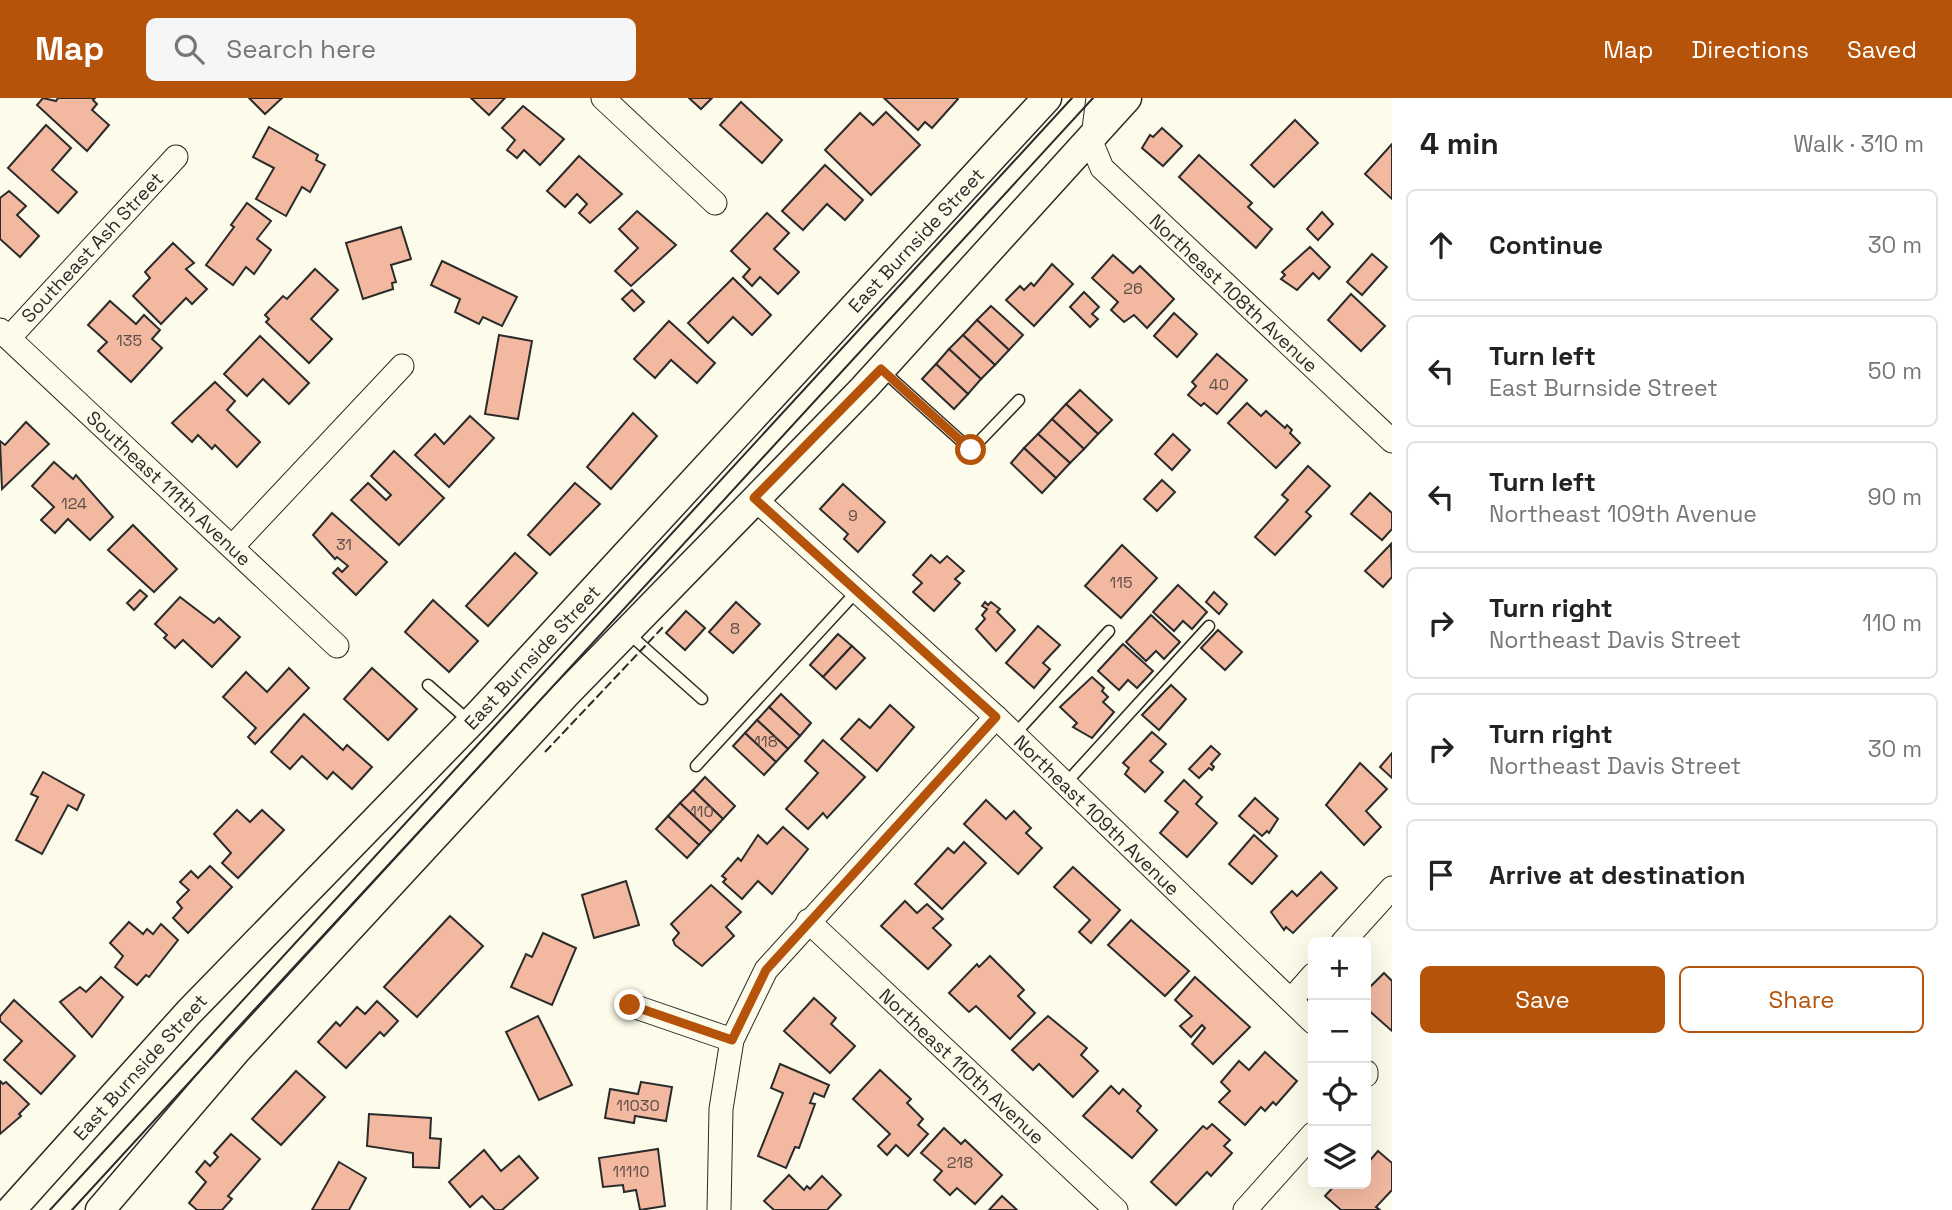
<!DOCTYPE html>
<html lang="en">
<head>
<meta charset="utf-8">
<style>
  :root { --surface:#fff; --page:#f6f6f6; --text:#222; --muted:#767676; --line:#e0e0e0; --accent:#b45309 }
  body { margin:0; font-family:"Space Grotesk",sans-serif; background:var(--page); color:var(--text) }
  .controls { position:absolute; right:21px; bottom:21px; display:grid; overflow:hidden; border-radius:10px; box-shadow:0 7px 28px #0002 }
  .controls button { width:63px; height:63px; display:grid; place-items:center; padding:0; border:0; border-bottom:2px solid var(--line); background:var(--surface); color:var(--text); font:35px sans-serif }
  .stop { position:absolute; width:21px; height:21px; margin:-16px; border:5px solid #b45309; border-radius:50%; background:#fff }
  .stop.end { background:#b45309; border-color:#fff; box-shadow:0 2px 7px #0008 }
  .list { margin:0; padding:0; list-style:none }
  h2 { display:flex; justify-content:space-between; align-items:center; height:91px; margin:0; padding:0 28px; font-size:30px }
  h2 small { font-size:23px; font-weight:400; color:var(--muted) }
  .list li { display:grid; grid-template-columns:46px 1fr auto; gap:21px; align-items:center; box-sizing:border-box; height:112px; margin:0 14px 14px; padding:0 14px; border:2px solid var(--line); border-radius:10px }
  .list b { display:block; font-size:26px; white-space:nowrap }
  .list p { margin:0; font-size:23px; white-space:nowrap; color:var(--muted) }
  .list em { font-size:23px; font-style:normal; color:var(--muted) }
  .actions { display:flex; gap:14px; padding:21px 28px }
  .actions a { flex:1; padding:16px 0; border:2px solid var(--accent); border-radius:10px; text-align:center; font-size:24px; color:var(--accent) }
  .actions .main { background:var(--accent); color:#fff }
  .icon { flex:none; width:38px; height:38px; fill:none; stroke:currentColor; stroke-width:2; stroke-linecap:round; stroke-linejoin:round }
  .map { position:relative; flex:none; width:1392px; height:1112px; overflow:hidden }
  header { display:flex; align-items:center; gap:42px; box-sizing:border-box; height:98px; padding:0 35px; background:var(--accent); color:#fff }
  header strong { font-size:33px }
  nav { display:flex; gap:38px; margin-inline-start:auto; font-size:24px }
  .search { width:490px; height:63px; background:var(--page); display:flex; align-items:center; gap:18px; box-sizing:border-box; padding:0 24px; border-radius:10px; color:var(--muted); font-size:26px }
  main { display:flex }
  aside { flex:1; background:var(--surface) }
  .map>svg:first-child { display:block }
</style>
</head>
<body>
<header>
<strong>Map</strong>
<div class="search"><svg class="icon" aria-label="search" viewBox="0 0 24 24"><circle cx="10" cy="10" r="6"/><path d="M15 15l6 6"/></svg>Search here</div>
<nav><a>Map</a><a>Directions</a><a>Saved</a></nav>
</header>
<main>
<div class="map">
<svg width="1392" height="1112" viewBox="0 0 1392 1112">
  <rect width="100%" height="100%" fill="#fdfbea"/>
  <g fill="#f2b8a0" stroke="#2b2b2b" stroke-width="2">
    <path d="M43 0 56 3 58 0H95L93 2 97 6 92 12 109 27 87 53 37 7Z"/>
    <path d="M249 0H282L265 16Z"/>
    <path d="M471 0H505L489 17Z"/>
    <path d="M689 0H712L701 11Z"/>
    <path d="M884 0H957L958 1 932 30 925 24 918 32Z"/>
    <path d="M741 4 782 42 762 65 720 27Z"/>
    <path d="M523 8 564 41 540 67 524 52 517 60 507 52 515 42 502 30Z"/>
    <path d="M886 14 920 47 871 97 825 52 860 15 873 27Z"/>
    <path d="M1295 22 1318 45 1274 89 1251 67Z"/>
    <path d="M46 27 71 50 52 72 77 94 58 115 8 70Z"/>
    <path d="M269 29 318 57 316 62 325 67 310 94 302 89 286 118 256 101 274 70 253 59Z"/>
    <path d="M1162 30 1182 48 1163 68 1142 50 1150 37 1153 39Z"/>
    <path d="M1392 46V101L1365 76Z"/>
    <path d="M1199 57 1252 105 1248 109 1272 131 1256 150 1179 79Z"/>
    <path d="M579 58 622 96 590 125 579 115 587 106 577 96 565 109 547 93Z"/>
    <path d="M825 67 863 102 845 122 827 106 803 132 782 113Z"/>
    <path d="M9 93 26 108 17 117 39 138 20 159 0 141V100Z"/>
    <path d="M247 105 271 123 257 141 271 152 254 176 246 169 233 187 206 167 234 129 231 127Z"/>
    <path d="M637 113 676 147 631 188 615 173 638 150 619 131Z"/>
    <path d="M1322 114 1333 126 1318 142 1307 131Z"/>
    <path d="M767 115 789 135 774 151 799 174 778 196 760 179 752 188 743 179 750 171 731 153Z"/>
    <path d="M401 129 411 161 391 167 396 184 392 185 393 191 363 201 346 145Z"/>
    <path d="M173 145 194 165 186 171 207 191 192 206 186 200 161 226 133 198 150 180 145 174Z"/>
    <path d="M1310 149 1330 169 1319 181 1313 175 1297 192 1281 181 1285 177 1282 174Z"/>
    <path d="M1372 156 1387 169 1362 197 1347 184Z"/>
    <path d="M1113 157 1133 175 1140 168 1174 201 1147 230 1134 217 1124 224 1111 212 1118 204 1092 180Z"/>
    <path d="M442 163 517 199 502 228 483 219 479 226 455 214 460 201 431 187Z"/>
    <path d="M1052 166 1073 186 1034 228 1006 202 1020 188 1024 192 1031 185 1034 188Z"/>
    <path d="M315 171 338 192 311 221 332 241 309 265 266 224 269 221 265 217 283 198 287 201Z"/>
    <path d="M733 180 771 217 752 237 733 219 708 245 688 225Z"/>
    <path d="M632 192 644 204 634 213 622 201Z"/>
    <path d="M1084 194 1099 209 1092 216 1098 221 1090 229 1070 209Z"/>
    <path d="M1351 196 1385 228 1361 253 1328 222Z"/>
    <path d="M110 203 136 226 144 217 160 232 152 241 162 250 131 284 98 253 107 244 88 227Z"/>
    <path d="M991 208 1023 237 1009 252 977 222Z"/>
    <path d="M1174 215 1197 236 1177 259 1154 238Z"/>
    <path d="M977 222 1009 252 995 267 963 237Z"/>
    <path d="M669 223 715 265 697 285 671 262 655 280 634 261Z"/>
    <path d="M499 237 532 243 518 321 485 316Z"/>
    <path d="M963 237 995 267 981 281 949 251Z"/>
    <path d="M260 238 309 285 289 306 263 281 247 298 224 276Z"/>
    <path d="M949 251 981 281 968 296 936 266Z"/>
    <path d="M1217 256 1247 282 1217 316 1204 305 1201 308 1188 297 1196 288 1192 284Z"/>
    <path d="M936 266 968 296 954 311 922 281Z"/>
    <path d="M215 284 235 303 227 312 260 344 237 369 215 347 212 351 198 337 192 344 172 325Z"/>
    <path d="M1080 292 1112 322 1098 336 1066 306Z"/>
    <path d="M1247 305 1261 318 1266 313 1285 330 1287 327 1292 332 1290 335 1300 345 1276 370 1228 325Z"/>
    <path d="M1066 306 1098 336 1084 351 1052 321Z"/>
    <path d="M633 315 657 338 611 391 587 369Z"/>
    <path d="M470 318 494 340 449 389 415 357 435 336 444 346Z"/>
    <path d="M1052 321 1084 351 1070 365 1038 336Z"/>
    <path d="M26 324 49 346 2 391 0 343 5 347Z"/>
    <path d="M1038 336 1070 365 1056 380 1024 350Z"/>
    <path d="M1173 336 1190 352 1172 372 1155 356Z"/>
    <path d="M1024 350 1056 380 1042 395 1011 365Z"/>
    <path d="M394 353 444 400 399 447 351 402 368 385 386 402 391 397 371 378Z"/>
    <path d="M54 364 73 381 76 377 113 419 90 442 68 421 55 435 41 422 54 409 32 388Z"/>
    <path d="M1308 368 1330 388 1306 414 1311 418 1275 457 1255 439 1288 402 1282 397Z"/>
    <path d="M1162 382 1175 394 1157 413 1144 401Z"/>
    <path d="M575 385 600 406 550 457 528 437Z"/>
    <path d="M843 386 885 424 858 454 844 441 848 436 820 411Z"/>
    <path d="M1370 395 1392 415V431L1382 442 1351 416Z"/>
    <path d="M332 415 387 464 356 497 333 475 338 470 342 474 348 468 337 459 335 461 313 437Z"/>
    <path d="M133 427 177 471 154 494 108 452Z"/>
    <path d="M1391 446 1392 479 1383 489 1365 473Z"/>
    <path d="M1122 447 1157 480 1121 520 1085 488Z"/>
    <path d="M515 455 537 475 488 528 466 508Z"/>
    <path d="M931 457 940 465 947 458 964 473 955 481 960 485 934 513 913 494 922 485 913 477Z"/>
    <path d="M1178 487 1207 514 1192 531 1183 523 1174 533 1153 514Z"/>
    <path d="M140 492 147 498 134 512 127 505Z"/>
    <path d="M1214 494 1227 506 1219 516 1206 504Z"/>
    <path d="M180 499 214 525 219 520 240 539 212 569 183 542 175 550 164 540 167 537 155 526Z"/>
    <path d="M433 502 478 543 449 574 405 534Z"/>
    <path d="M736 504 760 526 733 555 709 534Z"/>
    <path d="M985 504 988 507 991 504 1000 511 997 514 1015 532 996 553 976 531 985 521 982 517 987 511 982 508Z"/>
    <path d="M686 513 705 530 685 552 666 535Z"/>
    <path d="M1151 517 1180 544 1164 561 1156 553 1146 563 1126 544Z"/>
    <path d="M1038 528 1060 547 1043 565 1050 571 1034 590 1006 565Z"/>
    <path d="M1218 532 1242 554 1225 572 1201 550Z"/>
    <path d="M838 536 852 548 823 579 810 567Z"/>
    <path d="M1123 546 1153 573 1137 590 1128 582 1119 592 1098 573Z"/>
    <path d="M852 548 865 560 836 591 823 579Z"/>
    <path d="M289 570 309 590 255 646 248 639 256 630 223 599 246 574 267 594Z"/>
    <path d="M372 570 417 611 388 642 344 601Z"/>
    <path d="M1092 579 1104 590 1102 593 1108 599 1103 604 1114 614 1092 640 1073 629 1077 625 1060 609Z"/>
    <path d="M1171 587 1186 601 1159 632 1142 617Z"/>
    <path d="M781 596 811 625 800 638 769 609Z"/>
    <path d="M890 607 914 629 877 673 841 641 859 621 870 630Z"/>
    <path d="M769 609 800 638 788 651 757 622Z"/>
    <path d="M304 616 343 652 347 647 372 669 352 691 333 674 327 681 302 658 290 671 271 654Z"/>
    <path d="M757 622 788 651 776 664 745 635Z"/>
    <path d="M1152 634 1166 646 1150 663 1163 674 1145 694 1125 676 1129 670 1123 665Z"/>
    <path d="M745 635 776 664 764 677 733 648Z"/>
    <path d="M823 642 865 679 827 720 823 715 808 731 786 711 818 675 805 663Z"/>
    <path d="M1211 648 1220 656 1211 666 1214 669 1212 672 1209 670 1199 680 1189 671Z"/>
    <path d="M1392 655V680L1380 669Z"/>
    <path d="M1360 665 1387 691 1366 713 1381 729 1364 747 1326 707Z"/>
    <path d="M43 674 84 697 77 712 68 707 42 756 16 742 38 699 31 696Z"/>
    <path d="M705 679 735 708 723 721 693 692Z"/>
    <path d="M1184 682 1202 699 1196 706 1217 725 1187 759 1160 735 1178 714 1165 703Z"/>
    <path d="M693 692 723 721 711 734 680 705Z"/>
    <path d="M1255 700 1278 721 1269 735 1267 733 1262 738 1239 718Z"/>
    <path d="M986 702 1006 721 1014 713 1031 730 1026 735 1042 750 1018 776 964 726Z"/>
    <path d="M680 705 711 734 699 747 668 718Z"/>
    <path d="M237 712 250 724 262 712 284 732 238 780 222 765 231 755 214 736Z"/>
    <path d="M668 718 699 747 687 760 656 731Z"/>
    <path d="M783 729 808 751 772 796 758 783 742 801 723 784 726 781 722 778 738 760 741 763 758 737 767 746Z"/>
    <path d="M1254 737 1277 758 1252 786 1229 766Z"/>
    <path d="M964 744 986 765 942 811 915 786 948 750 954 755Z"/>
    <path d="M210 768 232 789 188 835 173 820 182 810 177 804 189 792 180 784 191 773 198 780Z"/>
    <path d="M1073 769 1120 812 1091 845 1079 834 1090 822 1054 789Z"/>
    <path d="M1321 774 1337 790 1293 835 1286 829 1284 832 1271 814 1292 793 1297 798Z"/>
    <path d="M626 783 639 827 594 840 582 797Z"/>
    <path d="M711 787 741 814 726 829 734 838 702 868 675 847 673 842 679 835 671 826Z"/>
    <path d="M905 803 917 815 927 806 943 821 933 830 951 847 928 871 881 828Z"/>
    <path d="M450 818 483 848 417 919 384 889Z"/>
    <path d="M1131 822 1189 873 1165 898 1108 847Z"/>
    <path d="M129 824 143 836 147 831 153 836 161 826 178 842 149 879 146 877 137 887 115 869 123 858 110 845Z"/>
    <path d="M543 835 576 850 552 907 511 889 526 856 532 859Z"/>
    <path d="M990 858 1024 892 1018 898 1035 915 1010 941 976 908 969 914 949 895 977 866 979 869Z"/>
    <path d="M1384 875 1392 883V933L1366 910V893Z"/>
    <path d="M101 879 123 899 92 939 60 904 80 889 86 894Z"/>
    <path d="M1195 879 1250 929 1213 966 1192 946 1205 930 1202 927 1191 939 1180 928 1192 918 1175 902Z"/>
    <path d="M814 900 836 920 831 926 855 948 830 975 784 933Z"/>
    <path d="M14 902 75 958 41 996 4 962 22 943 0 923V918Z"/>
    <path d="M377 903 398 923 384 938 380 934 346 970 318 944 336 924 340 928 357 909 365 916Z"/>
    <path d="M538 918 572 987 539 1002 506 934Z"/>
    <path d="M1048 918 1087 950 1081 957 1098 973 1073 999 1039 966 1033 972 1012 952Z"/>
    <path d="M1265 954 1297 983 1276 1007 1273 1004 1265 1013 1261 1009 1245 1027 1219 1004 1230 993 1221 984 1239 963 1249 972Z"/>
    <path d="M780 966 829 987 824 999 814 995 810 1005 815 1006 799 1050 795 1049 786 1070 758 1058 783 995 771 990Z"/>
    <path d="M880 972 911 1001 907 1005 923 1021 918 1027 928 1036 908 1058 896 1047 887 1057 878 1048 890 1036 853 1001Z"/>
    <path d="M296 973 325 999 281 1047 252 1021Z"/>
    <path d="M0 983 3 986 6 984 29 1006 19 1016 21 1018 0 1036Z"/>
    <path d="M641 984 672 989 666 1023 635 1018 634 1025 605 1020 610 991 638 996Z"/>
    <path d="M1111 988 1119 996 1123 991 1141 1008 1137 1013 1157 1032 1132 1060 1083 1018Z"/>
    <path d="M369 1016 431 1020 430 1040 441 1041 439 1070 413 1069V1055L367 1048Z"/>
    <path d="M1212 1026 1230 1042 1224 1048 1232 1055 1211 1078 1207 1074 1176 1107 1151 1084 1203 1028 1207 1031Z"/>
    <path d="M944 1030 961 1046 965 1042 1002 1077 975 1106 957 1090 950 1097 934 1082 942 1073 921 1055Z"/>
    <path d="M231 1036 260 1061 228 1098 232 1101 222 1112H197L189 1105 206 1084 196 1074 205 1063 210 1068 218 1059 214 1055Z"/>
    <path d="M658 1051 665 1108 640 1112 636 1092 624 1094 623 1087 603 1089 599 1060Z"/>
    <path d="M484 1052 501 1073 519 1058 538 1080 502 1112H495L482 1098 470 1109 449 1084Z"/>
    <path d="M1378 1053 1392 1065V1092L1376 1109 1380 1112H1341L1325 1098 1336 1086H1366V1067Z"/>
    <path d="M339 1064 366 1080 349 1112H312Z"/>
    <path d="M789 1077 804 1092 807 1088 810 1091 822 1078 841 1097 827 1112H774L764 1103Z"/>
    <path d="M1002 1098 1017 1112H989Z"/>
  </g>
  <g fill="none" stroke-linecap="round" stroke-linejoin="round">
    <defs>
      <g id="service">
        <path d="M881 271 971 352 1019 302"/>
        <path d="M628 535 702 601"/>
        <path d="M428 587 469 623"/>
        <path d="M1014 637 1109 533"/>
        <path d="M696 668 857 493"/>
        <path d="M1065 686 1209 528"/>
      </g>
      <g id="minor">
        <path d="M603 0 715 105"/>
        <path d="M1098 0 1092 46 1102 70 1392 343"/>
        <path d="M0 232 337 548"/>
        <path d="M9 240 176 59"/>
        <path d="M754 400 996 619 1313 924"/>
        <path d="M232 449 402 268"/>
        <path d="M808 823 1116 1112"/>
        <path d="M1343 844 1392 790"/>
        <path d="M1291 902 1313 877"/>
        <path d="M630 907 732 942"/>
        <path d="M1366 974V977"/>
        <path d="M719 1112 721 1011 732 942 766 872 996 619"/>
        <path d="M1245 1112 1313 1036"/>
      </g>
      <g id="tertiary">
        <path d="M11 1112 189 914 481 614 1047 0"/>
        <path d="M100 1112 237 952 566 596 864 290 1127 0"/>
      </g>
    </defs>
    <use href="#service" stroke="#2b2b2b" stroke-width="13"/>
    <use href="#minor" stroke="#2b2b2b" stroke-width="25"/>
    <use href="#tertiary" stroke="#2b2b2b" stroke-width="31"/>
    <use href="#service" stroke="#fdfbea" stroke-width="10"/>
    <use href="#minor" stroke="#fdfbea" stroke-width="23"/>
    <use href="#tertiary" stroke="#fdfbea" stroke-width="28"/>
    <g stroke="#2b2b2b" stroke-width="2">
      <path d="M50 1112 1072 0"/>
      <path d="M72 1112 1093 0"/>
    </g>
    <path stroke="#2b2b2b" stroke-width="2" stroke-dasharray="9 3.5" stroke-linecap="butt" d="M545 654 663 529"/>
  </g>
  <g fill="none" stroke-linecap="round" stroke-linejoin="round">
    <path stroke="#b45309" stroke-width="9" d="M630 907 732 942 766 872 996 619 754 400 881 271 971 352"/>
  </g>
  <g text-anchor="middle" stroke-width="5" stroke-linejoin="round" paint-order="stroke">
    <g font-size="16" fill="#5d4e48">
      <text x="1133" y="196">26</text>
      <text x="129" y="248">135</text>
      <text x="1219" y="292">40</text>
      <text x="74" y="411">124</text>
      <text x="853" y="423">9</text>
      <text x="344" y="452">31</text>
      <text x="1121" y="490">115</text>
      <text x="735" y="536">8</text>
      <text x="766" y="649">118</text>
      <text x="702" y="719">110</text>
      <text x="638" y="1013">11030</text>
      <text x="960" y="1070">218</text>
      <text x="631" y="1079">11110</text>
    </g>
    <g font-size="19" fill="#2b2b2b" stroke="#fdfbea">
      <text transform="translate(916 142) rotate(-47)" y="7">East Burnside Street</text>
      <text transform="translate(92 149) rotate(-47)" y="7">Southeast Ash Street</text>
      <text transform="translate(1234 195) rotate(43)" y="7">Northeast 108th Avenue</text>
      <text transform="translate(169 390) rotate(43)" y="7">Southeast 111th Avenue</text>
      <text transform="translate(532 559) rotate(-47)" y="7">East Burnside Street</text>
      <text transform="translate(1097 717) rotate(44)" y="7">Northeast 109th Avenue</text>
      <text transform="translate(962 968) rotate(43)" y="7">Northeast 110th Avenue</text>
      <text transform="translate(140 969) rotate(-48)" y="7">East Burnside Street</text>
    </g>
  </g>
</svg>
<div class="controls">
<button>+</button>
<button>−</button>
<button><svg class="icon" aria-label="locate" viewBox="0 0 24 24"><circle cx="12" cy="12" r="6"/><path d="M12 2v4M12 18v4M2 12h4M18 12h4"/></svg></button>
<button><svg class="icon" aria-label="layers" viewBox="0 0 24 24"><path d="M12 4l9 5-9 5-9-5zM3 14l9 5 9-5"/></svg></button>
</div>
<div class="stop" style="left:971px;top:352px"></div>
<div class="stop end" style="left:630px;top:907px"></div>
</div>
<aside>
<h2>4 min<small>Walk · 310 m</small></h2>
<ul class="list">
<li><svg class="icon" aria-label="ahead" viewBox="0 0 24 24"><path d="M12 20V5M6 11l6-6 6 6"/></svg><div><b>Continue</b></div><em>30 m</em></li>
<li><svg class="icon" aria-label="left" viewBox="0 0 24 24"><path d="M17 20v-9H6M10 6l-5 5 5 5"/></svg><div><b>Turn left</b><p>East Burnside Street</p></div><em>50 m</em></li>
<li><svg class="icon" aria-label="left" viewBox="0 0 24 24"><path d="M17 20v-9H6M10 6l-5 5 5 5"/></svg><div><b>Turn left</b><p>Northeast 109th Avenue</p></div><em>90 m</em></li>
<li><svg class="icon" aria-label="right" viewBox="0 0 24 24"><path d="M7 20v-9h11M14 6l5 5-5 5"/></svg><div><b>Turn right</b><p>Northeast Davis Street</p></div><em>110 m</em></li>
<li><svg class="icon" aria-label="right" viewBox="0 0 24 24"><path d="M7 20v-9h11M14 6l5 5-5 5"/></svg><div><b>Turn right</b><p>Northeast Davis Street</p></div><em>30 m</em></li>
<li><svg class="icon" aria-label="arrive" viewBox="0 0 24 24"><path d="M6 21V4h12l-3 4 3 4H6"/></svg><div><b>Arrive at destination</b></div></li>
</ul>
<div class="actions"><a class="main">Save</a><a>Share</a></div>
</aside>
</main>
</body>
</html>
